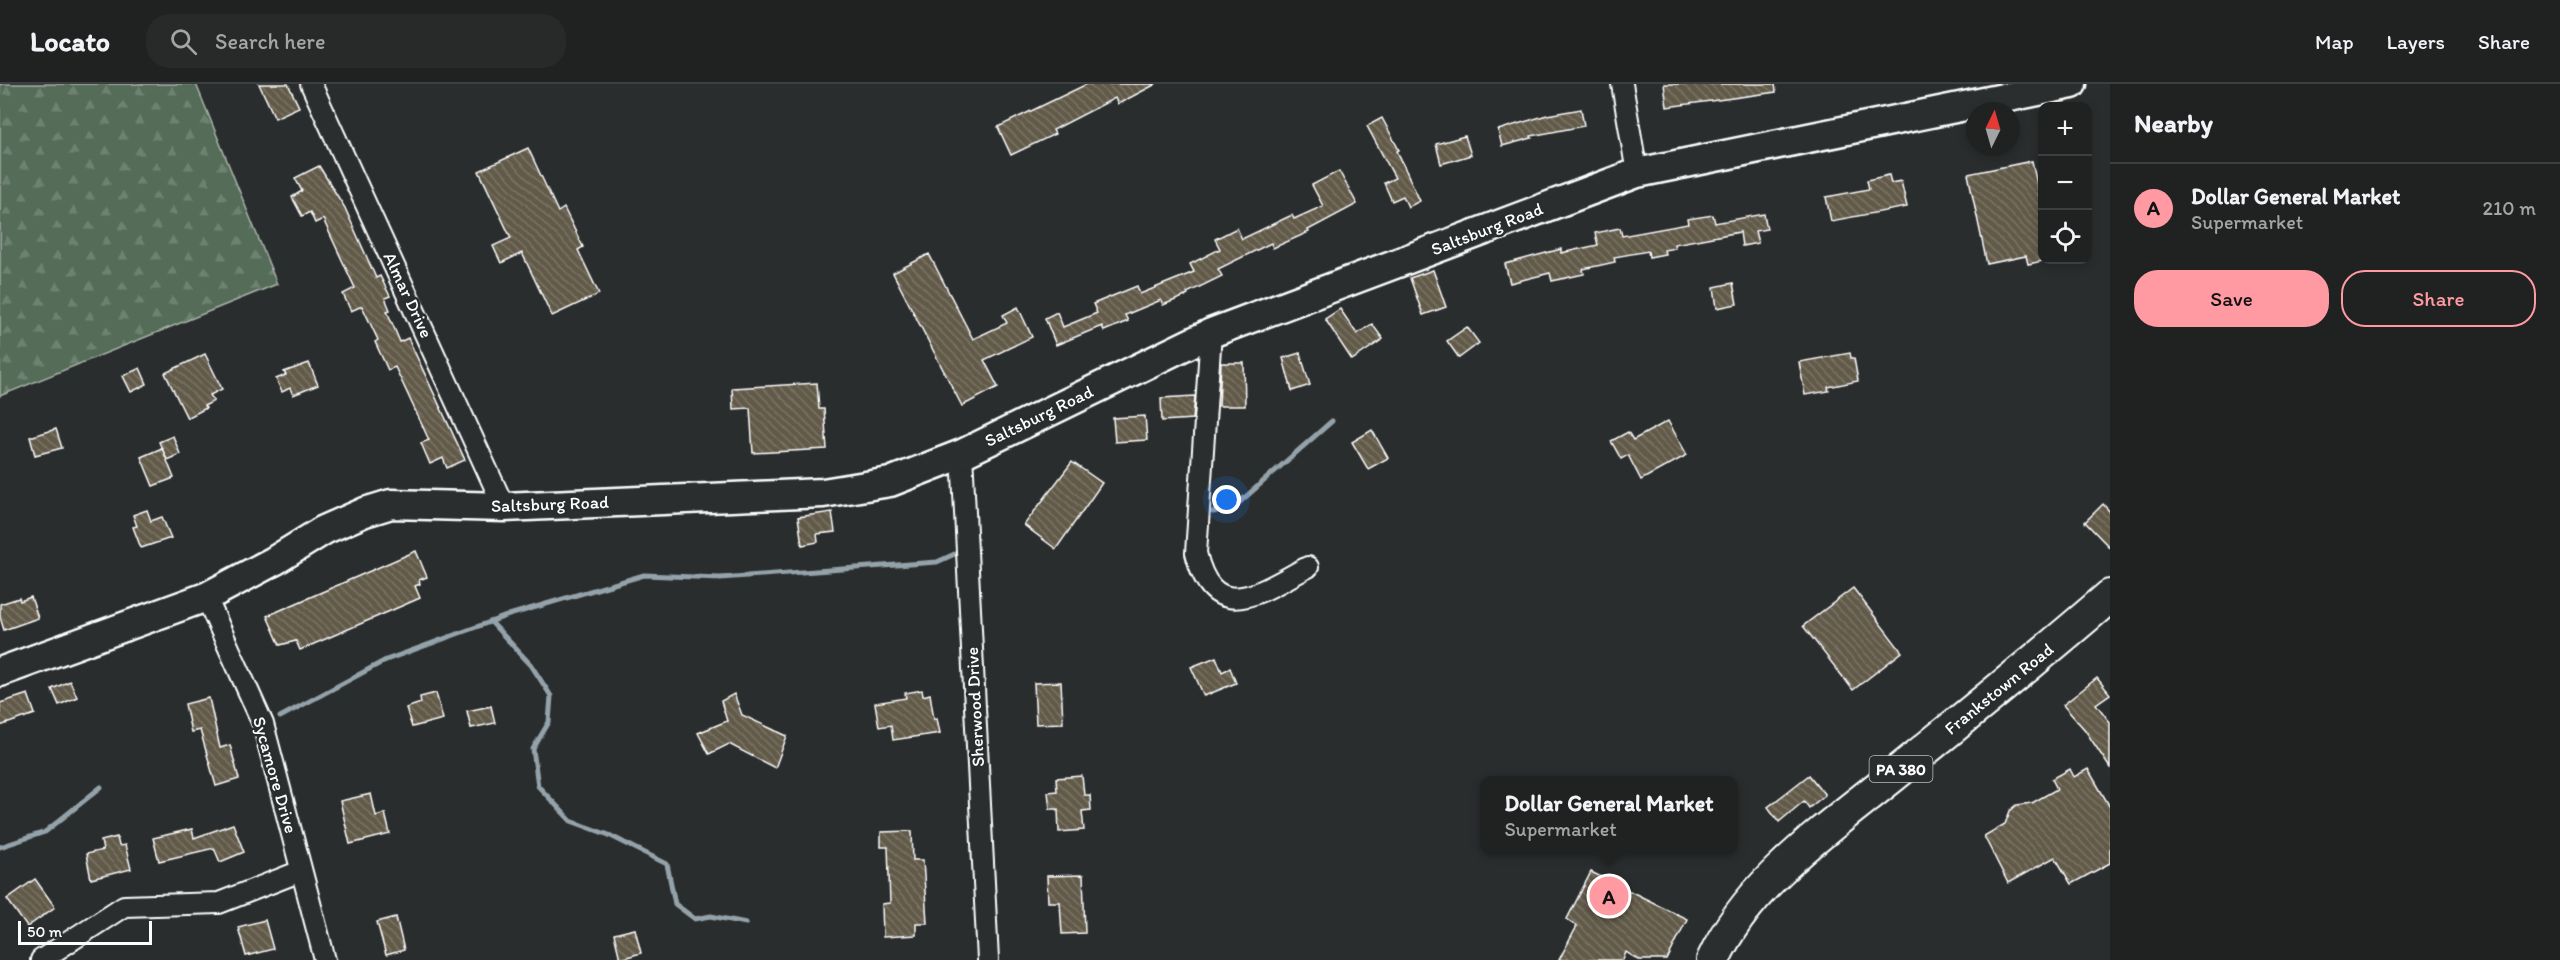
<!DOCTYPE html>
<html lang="en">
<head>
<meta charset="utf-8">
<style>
  :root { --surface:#202222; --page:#282a2a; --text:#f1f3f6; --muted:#a2a4a5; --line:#3d3f40; --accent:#ff9aa2 }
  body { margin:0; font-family:Itim,sans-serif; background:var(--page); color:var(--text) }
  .controls { position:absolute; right:18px; top:18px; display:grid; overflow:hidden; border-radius:12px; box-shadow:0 3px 9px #0003 }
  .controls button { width:54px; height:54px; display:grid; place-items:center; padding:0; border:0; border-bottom:2px solid var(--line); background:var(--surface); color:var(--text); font:30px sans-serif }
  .compass { position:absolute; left:1966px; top:18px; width:54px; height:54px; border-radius:50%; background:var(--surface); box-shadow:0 3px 9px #0003; rotate:5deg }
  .scale { position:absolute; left:18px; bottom:15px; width:134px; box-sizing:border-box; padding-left:6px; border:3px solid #fff; border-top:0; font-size:16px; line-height:21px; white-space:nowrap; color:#fff; -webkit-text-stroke:4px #2a2d2e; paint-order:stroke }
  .you { position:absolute; left:1227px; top:416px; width:21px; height:21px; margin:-15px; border:4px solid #fff; border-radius:50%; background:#1a73e8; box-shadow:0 0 0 9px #1a73e833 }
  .badge { display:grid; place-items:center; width:39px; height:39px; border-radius:50%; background:var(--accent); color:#111; font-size:20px; font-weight:700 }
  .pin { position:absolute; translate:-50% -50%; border:3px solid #fff; box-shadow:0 2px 6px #0006 }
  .popup { position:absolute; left:1480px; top:692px; width:258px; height:78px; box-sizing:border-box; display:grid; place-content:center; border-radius:12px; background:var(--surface); filter:drop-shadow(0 2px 4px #0005); font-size:20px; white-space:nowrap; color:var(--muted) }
  .popup b { font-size:22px; color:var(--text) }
  .popup::after { content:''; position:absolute; left:50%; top:100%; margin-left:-12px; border:12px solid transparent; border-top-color:var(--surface) }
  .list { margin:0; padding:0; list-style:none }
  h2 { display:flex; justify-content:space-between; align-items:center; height:78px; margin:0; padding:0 24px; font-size:26px }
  h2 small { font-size:20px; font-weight:400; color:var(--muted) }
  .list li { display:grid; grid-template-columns:39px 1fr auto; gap:18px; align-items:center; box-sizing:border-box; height:90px; padding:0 24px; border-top:2px solid var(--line) }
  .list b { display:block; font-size:22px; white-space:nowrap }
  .list p { margin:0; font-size:20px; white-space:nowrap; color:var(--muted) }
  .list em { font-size:20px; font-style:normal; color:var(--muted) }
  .actions { display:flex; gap:12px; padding:18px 24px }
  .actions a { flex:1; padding:14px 0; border:2px solid var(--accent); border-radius:24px; text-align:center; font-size:21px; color:var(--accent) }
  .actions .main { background:var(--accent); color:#111 }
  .icon { flex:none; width:33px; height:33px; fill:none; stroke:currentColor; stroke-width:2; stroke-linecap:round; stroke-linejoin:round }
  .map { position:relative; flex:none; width:2110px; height:876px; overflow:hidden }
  header { display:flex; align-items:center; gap:36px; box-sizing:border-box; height:84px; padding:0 30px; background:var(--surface); border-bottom:2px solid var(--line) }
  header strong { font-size:28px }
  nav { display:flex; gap:33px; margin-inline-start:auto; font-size:21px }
  .search { width:420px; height:54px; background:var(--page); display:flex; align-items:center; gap:15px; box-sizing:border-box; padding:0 21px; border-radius:24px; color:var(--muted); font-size:22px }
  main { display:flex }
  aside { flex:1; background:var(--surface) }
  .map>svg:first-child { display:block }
</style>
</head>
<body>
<header>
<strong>Locato</strong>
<div class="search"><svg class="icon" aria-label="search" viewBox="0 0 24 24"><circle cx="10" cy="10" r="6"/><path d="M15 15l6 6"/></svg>Search here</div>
<nav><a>Map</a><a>Layers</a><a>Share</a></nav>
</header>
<main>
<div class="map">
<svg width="2110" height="876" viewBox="0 0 2110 876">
  <defs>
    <pattern id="forest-firs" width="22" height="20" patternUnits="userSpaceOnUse" patternTransform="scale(1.5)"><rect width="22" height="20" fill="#556c59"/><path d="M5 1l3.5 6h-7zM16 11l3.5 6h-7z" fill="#6e8272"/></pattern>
    <pattern id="building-back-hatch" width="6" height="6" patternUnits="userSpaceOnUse" patternTransform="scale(1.5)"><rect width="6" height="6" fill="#625a4a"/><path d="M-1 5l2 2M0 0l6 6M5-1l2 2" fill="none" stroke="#7a7365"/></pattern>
  </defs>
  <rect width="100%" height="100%" fill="#2a2d2e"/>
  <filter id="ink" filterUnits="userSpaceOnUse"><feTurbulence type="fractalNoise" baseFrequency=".0167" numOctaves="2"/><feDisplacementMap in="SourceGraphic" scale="12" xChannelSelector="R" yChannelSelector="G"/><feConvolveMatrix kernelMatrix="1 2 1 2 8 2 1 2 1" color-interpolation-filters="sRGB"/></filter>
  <g filter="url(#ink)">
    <path fill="url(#forest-firs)" stroke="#aab6ac" stroke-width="1.5" d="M0 0H196L277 200 0 312Z"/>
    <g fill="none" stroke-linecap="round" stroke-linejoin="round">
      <g stroke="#94a2aa" stroke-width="5">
        <path d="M1213 428 1233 424 1332 337"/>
        <path d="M491 538 531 581 551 612 549 638 533 665 538 702 571 737 609 751 667 780 675 820 695 835 711 832 746 839"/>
        <path d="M280 633 386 576 509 531 644 491 720 494 937 478 959 468"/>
        <path d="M0 763 45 748 101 703"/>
      </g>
    </g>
    <g fill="url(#building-back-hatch)" stroke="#fff" stroke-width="1.5">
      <path d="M259 0H288L299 23 275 34Z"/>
      <path d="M1087 0H1156L1118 20 1115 14 1053 46 1055 50 1011 71 998 43Z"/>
      <path d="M1664 0H1775L1776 8 1667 23Z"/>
      <path d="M1581 25 1584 42 1531 52 1532 54 1502 62 1498 46 1547 31Z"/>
      <path d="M1382 34 1399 66 1397 67 1420 117 1408 123 1403 112 1392 117 1384 99 1395 94 1367 42Z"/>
      <path d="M1465 52 1471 71 1441 80 1436 60Z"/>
      <path d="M528 64 558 128 564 124 583 163 578 166 599 210 552 232 522 169 501 179 493 162 511 154 479 87Z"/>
      <path d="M2032 77 2043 129V177L2028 180 2026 172 1987 180 1968 90Z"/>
      <path d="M319 82 345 124 376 194 380 192 390 212 385 214 390 226 387 227 400 258 408 254 465 376 447 384 443 374 430 380 421 359 429 356 395 283 388 286 375 258 378 256 362 222 351 227 343 210 355 204 323 135 315 139 310 128 302 132 292 113 302 107 295 94Z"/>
      <path d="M1339 87 1357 120 1308 146 1309 148 1273 164 1271 159 1218 185 1222 192 1187 209 1188 211 1163 221 1161 216 1125 231 1128 237 1104 247 1102 242 1056 261 1045 234 1057 228 1063 243 1097 229 1093 220 1137 202 1140 210 1194 188 1190 180 1220 165 1215 155 1237 144 1242 155 1292 131 1294 135 1323 122 1312 101Z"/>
      <path d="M1889 91 1891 99 1901 97 1907 123 1831 137 1826 113 1869 105 1867 96Z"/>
      <path d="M1764 130 1767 145 1755 147 1758 159 1742 162 1740 148 1674 160 1675 164 1664 166 1665 170 1649 173 1648 167 1614 173 1615 178 1583 185 1584 190 1552 197 1550 189 1510 199 1505 180 1561 165V169L1598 161 1595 149 1620 144 1622 152 1688 140 1687 135 1713 131 1715 139Z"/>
      <path d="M929 170 973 255 1007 239 1003 231 1018 223 1032 253 984 276 998 303 962 322 893 189Z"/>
      <path d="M1433 186 1446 223 1423 231 1410 194Z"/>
      <path d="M1733 199 1737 220 1717 224 1714 203Z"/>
      <path d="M1340 225 1357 250 1372 240 1383 255 1352 276 1325 235Z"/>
      <path d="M1467 243 1479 259 1459 274 1447 257Z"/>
      <path d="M1300 269 1310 301 1292 307 1283 274Z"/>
      <path d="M1850 269 1851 274H1854L1858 297 1828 303 1829 307 1805 311 1799 278Z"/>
      <path d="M205 270 222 305 210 311 214 317 204 322 206 324 187 334 165 289Z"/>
      <path d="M309 279 318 301 293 311 290 304 282 308 276 295 286 291 284 288Z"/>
      <path d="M1221 279H1244L1245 322H1219Z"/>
      <path d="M140 284 147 300 131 308 123 292Z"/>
      <path d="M817 299 819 325H824L827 365 753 369 750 324 733 325 732 304Z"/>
      <path d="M1195 312 1193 335 1162 337 1161 314Z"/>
      <path d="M1145 332 1147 356 1115 358 1113 334Z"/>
      <path d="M1668 337 1687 371 1641 396 1628 371 1621 375 1611 357 1628 348 1633 356Z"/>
      <path d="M56 345 62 364 35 371 30 353Z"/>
      <path d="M1372 346 1388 374 1368 385 1352 358Z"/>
      <path d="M173 352 180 370 167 376 159 358Z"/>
      <path d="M162 364 174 394 153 402 141 373Z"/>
      <path d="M1072 378 1102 399 1056 465 1024 441Z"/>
      <path d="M2103 420 2110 428V464L2085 438Z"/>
      <path d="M147 426 151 437 162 433 171 454 141 464 133 443 137 442 133 431Z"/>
      <path d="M832 428 835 448 817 450 818 458 802 461 798 433Z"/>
      <path d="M416 467 427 493 419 496 420 500 415 502 420 514 300 566 296 557 280 561 267 532Z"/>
      <path d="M1853 504 1902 568 1853 606 1803 542Z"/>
      <path d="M31 513 38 534 4 546 0 533V520L19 514 20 517Z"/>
      <path d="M1216 573 1222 588 1230 584 1236 599 1204 612 1191 583Z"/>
      <path d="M2097 594 2110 610 2096 620 2110 638V684L2085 646 2063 621Z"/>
      <path d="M70 597 77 613 59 621 52 605Z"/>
      <path d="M1061 598 1063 639 1036 640 1034 599Z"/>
      <path d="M922 606 923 612 930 610 934 635 937 634 940 649 893 656 891 641 879 643 875 619 906 614 905 609Z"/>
      <path d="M436 609 443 635 412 643 406 624 421 619 420 613Z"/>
      <path d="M28 610 35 630 0 642V619Z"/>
      <path d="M734 610 742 631 787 652 775 684 729 660 709 670 698 649 727 637 721 617Z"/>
      <path d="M209 614 220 664 230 661 239 695 216 702 200 646 191 648 185 620Z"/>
      <path d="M491 622 495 639 471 644 467 627Z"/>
      <path d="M2070 685 2074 693 2088 685 2110 723V779L2071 800 2055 773 2008 799 1984 752 2005 740 2010 727 2017 721 2032 719 2057 705 2052 695Z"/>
      <path d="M1809 691 1825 711 1809 724 1804 717 1779 738 1768 723Z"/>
      <path d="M1082 692 1084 711H1090L1091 726 1082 727 1084 746 1059 748 1058 725H1050L1048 708 1057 707 1056 694Z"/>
      <path d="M371 710 376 732 385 729 390 750 350 760 340 717Z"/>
      <path d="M233 740 244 768 220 778 214 764 159 777 153 754 192 745 194 754Z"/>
      <path d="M912 747 913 776H923L927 839H916V851L883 853 882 820 890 819 888 763H881V748Z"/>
      <path d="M117 753 119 762 125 761 131 785 91 795 86 770 103 766 101 757Z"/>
      <path d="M1591 788 1687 835 1667 876H1639L1626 868 1623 876H1559L1577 842 1567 835Z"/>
      <path d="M1083 791 1085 849 1062 850 1060 818H1048L1047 792Z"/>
      <path d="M35 795 55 823 27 843 7 815Z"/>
      <path d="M396 833 404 866 386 871 377 838Z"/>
      <path d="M265 836 273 865 246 872 238 843Z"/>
      <path d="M635 845 641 869 620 875 614 850Z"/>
    </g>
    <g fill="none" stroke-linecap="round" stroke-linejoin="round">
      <defs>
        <g id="minor">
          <path d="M311 0 504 423"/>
          <path d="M1622 0 1637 89"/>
          <path d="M1211 249 1196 469C1214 545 1263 506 1308 483"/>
          <path d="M962 370 988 876"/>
          <path d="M206 513 263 640 325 876"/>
          <path d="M41 876 124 822 219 819 301 787"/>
        </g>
        <path id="secondary" d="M0 588 206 513 274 477 324 446 365 428 391 420 504 423 823 409 890 398 962 370 1211 249 1637 89 2072 0"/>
        <path id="primary" d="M1713 876C1750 795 1833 741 1900 686 1970 629 2041 572 2110 512"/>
      </defs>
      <use href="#minor" stroke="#fff" stroke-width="24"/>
      <use href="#secondary" stroke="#fff" stroke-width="33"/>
      <use href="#primary" stroke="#fff" stroke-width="36"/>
      <use href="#minor" stroke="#2a2d2e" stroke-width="20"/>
      <use href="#secondary" stroke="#2a2d2e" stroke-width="28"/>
      <use href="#primary" stroke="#2a2d2e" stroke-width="32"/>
    </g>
  </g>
  <g text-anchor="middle" stroke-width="5" stroke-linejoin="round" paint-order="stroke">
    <rect fill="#2a2d2e" stroke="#bfc0c0" stroke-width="1.5" x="1869.5" y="672" width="63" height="26" rx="4.5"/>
    <g font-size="16" font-weight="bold" fill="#fff">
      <text x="1901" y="691">PA 380</text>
    </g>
    <g font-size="18" fill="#fff" stroke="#2a2d2e">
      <text transform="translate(1487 145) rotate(-21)" y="6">Saltsburg Road</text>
      <text transform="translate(408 211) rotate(65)" y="6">Almar Drive</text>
      <text transform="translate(1039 332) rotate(-26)" y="6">Saltsburg Road</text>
      <text transform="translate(550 420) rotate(-2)" y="6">Saltsburg Road</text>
      <text transform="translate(1999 605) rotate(-39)" y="6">Frankstown Road</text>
      <text transform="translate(975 623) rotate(-93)" y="6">Sherwood Drive</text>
      <text transform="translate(275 691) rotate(74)" y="6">Sycamore Drive</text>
    </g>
  </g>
</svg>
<div class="controls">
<button>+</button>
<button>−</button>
<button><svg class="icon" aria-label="locate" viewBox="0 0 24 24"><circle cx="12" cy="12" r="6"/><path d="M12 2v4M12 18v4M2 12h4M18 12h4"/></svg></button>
</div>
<svg class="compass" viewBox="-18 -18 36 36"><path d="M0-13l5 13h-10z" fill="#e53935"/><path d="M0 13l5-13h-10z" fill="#a2a4a5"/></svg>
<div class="scale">50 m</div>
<div class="you"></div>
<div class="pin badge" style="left:1609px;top:812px">A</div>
<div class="popup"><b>Dollar General Market</b>Supermarket</div>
</div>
<aside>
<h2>Nearby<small></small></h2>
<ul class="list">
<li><span class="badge">A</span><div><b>Dollar General Market</b><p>Supermarket</p></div><em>210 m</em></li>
</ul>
<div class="actions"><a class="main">Save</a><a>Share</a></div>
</aside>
</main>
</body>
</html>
